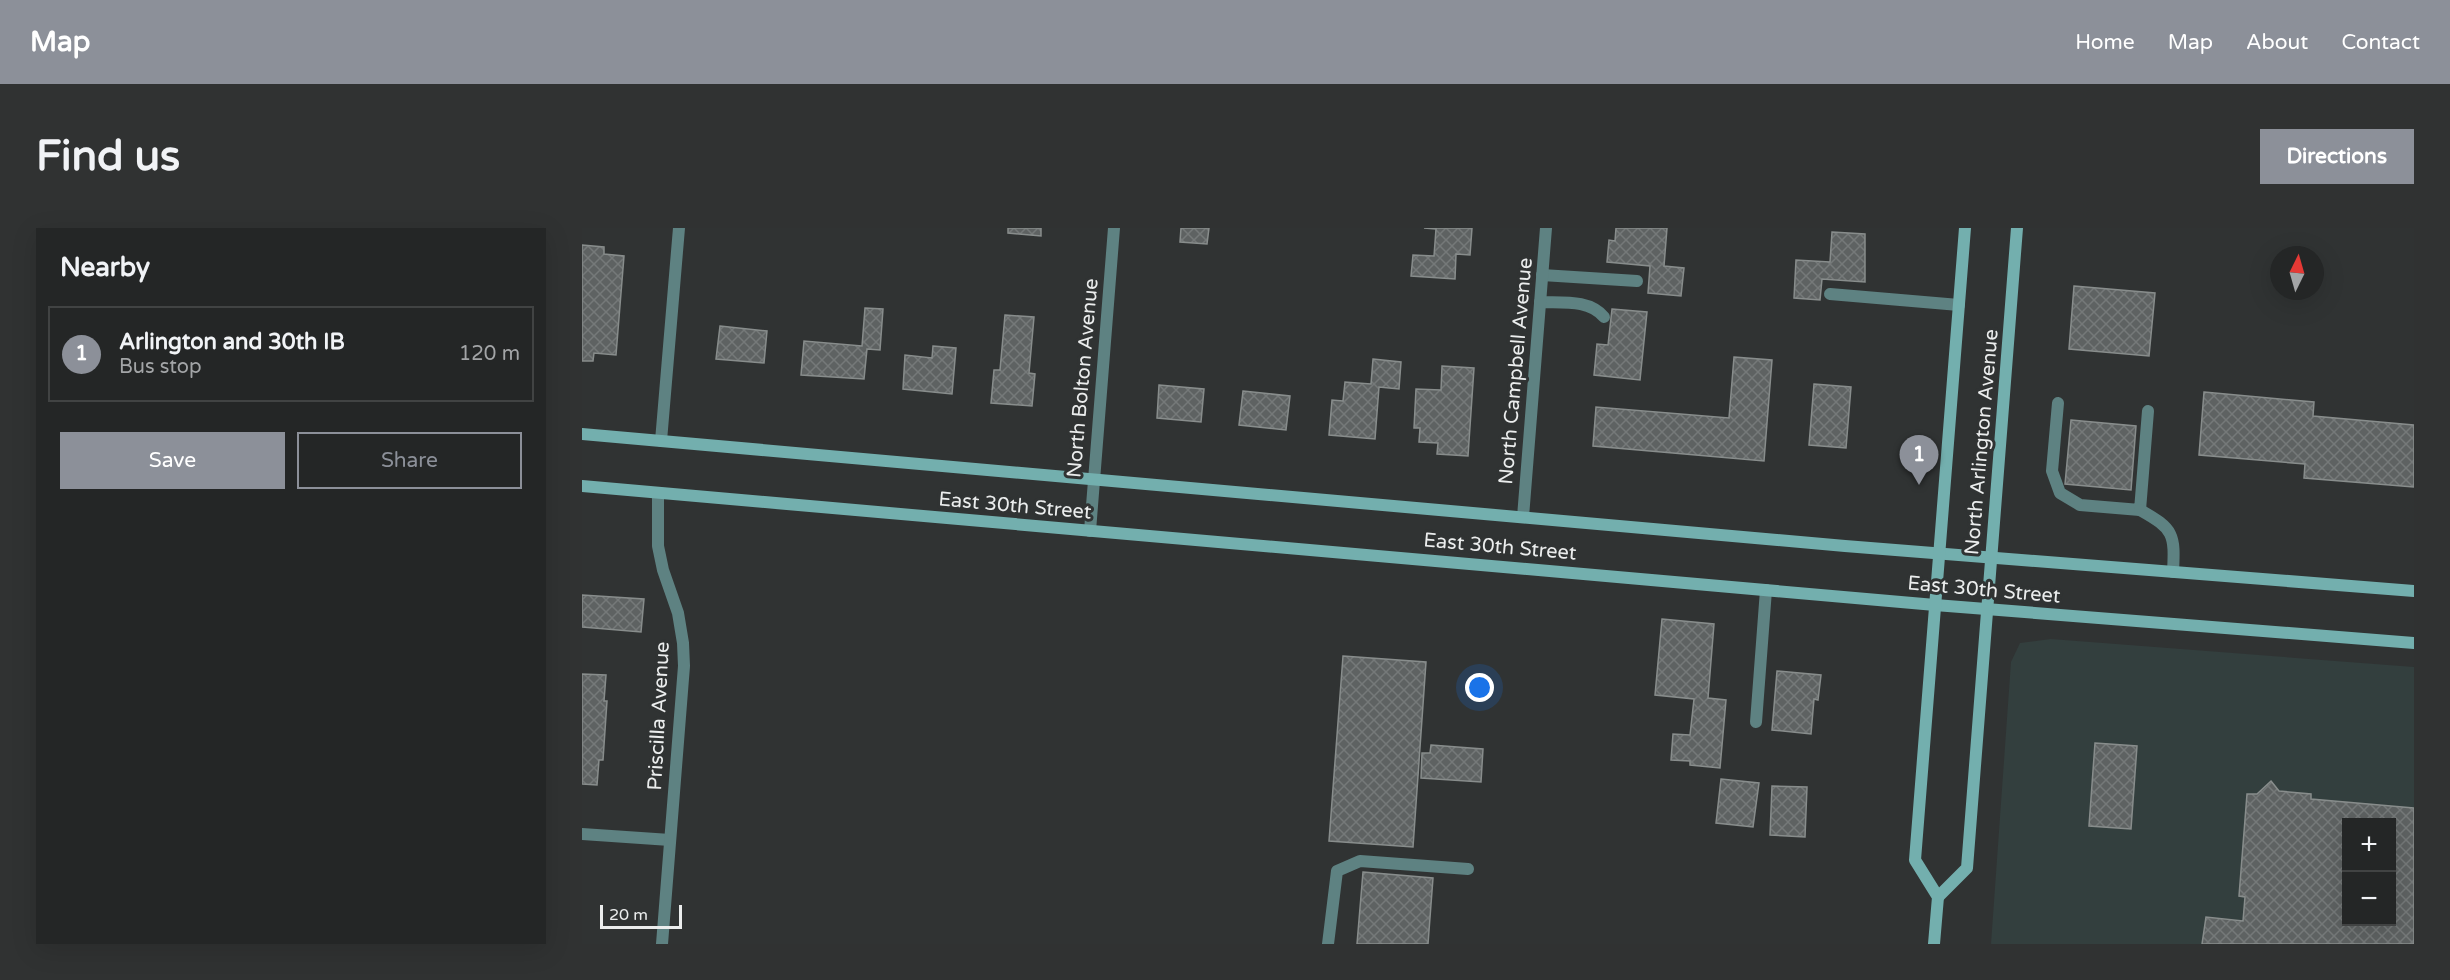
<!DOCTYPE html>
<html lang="en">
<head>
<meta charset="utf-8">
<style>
  :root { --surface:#242626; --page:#303232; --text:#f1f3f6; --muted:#a3a5a7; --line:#414343; --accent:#8c9099 }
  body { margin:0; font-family:"Varela Round",sans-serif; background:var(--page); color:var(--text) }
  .controls { position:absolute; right:18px; bottom:18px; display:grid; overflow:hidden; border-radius:0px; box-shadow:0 6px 24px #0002 }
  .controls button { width:54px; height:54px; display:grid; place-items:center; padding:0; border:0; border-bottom:2px solid var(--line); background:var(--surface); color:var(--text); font:30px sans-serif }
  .compass { position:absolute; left:1688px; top:18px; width:54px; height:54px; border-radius:50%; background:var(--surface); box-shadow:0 6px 24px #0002; rotate:5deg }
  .scale { position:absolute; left:18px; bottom:15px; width:82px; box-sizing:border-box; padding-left:6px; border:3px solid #ebeded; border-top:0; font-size:16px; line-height:21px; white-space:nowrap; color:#ebeded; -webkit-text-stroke:4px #303333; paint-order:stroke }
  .you { position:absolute; left:898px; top:460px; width:21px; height:21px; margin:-15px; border:4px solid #fff; border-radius:50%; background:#1a73e8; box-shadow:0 0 0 9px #1a73e833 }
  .badge { display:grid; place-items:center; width:39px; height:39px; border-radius:50%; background:var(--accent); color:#fff; font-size:20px; font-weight:700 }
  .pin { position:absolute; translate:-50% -50px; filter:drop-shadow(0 2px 3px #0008) }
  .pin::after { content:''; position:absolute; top:32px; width:21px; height:18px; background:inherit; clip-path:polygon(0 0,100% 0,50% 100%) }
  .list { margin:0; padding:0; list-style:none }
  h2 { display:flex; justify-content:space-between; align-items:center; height:78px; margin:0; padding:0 24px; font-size:26px }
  h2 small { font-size:20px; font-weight:400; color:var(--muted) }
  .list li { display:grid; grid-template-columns:39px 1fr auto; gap:18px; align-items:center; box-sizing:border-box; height:96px; margin:0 12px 12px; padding:0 12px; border:2px solid var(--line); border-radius:0px }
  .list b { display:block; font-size:22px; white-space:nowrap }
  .list p { margin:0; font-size:20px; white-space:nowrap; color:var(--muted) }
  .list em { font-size:20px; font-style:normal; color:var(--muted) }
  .actions { display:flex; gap:12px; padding:18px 24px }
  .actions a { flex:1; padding:14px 0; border:2px solid var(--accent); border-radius:0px; text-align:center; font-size:21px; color:var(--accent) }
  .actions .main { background:var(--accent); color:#fff }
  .map { position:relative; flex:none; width:1832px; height:716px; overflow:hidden; border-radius:0px }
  header { display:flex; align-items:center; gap:36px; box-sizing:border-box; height:84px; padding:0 30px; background:var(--accent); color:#fff }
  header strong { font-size:28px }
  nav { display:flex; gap:33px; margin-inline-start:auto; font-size:21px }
  .intro { display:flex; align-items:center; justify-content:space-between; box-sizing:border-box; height:144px; padding:0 36px }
  h1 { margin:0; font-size:42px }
  .button { padding:15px 27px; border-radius:0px; background:var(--accent); color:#fff; font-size:21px; font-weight:700 }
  main { display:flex; gap:36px; padding:0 36px }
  aside { flex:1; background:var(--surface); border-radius:0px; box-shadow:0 6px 24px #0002 }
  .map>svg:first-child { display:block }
</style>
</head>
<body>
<header>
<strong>Map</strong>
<nav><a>Home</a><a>Map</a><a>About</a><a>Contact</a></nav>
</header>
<div class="intro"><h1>Find us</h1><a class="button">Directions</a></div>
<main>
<aside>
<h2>Nearby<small></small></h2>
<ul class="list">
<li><span class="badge">1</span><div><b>Arlington and 30th IB</b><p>Bus stop</p></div><em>120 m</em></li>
</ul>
<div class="actions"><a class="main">Save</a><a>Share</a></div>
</aside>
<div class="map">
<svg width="1832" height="716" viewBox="0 0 1832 716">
  <defs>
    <pattern id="building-cross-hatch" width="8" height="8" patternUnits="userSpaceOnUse" patternTransform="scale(1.5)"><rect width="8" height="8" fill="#5e6262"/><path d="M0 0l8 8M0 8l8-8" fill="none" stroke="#757979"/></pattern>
  </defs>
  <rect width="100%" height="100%" fill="#303333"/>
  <path fill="#333f3e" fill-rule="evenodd" d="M1469 411 1832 439V716H1409L1429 434 1438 415ZM1764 594H1810V694H1764Z"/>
  <g fill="url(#building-cross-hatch)" stroke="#888d8c" stroke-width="1.5" fill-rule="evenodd">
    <path d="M426 0H459V8L426 5Z"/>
    <path d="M599 0H627L625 16 598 14Z"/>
    <path d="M842 0H890L888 27 874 26 873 51 829 48 831 27 852 28 854 1Z"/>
    <path d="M1034 0H1085L1082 38 1102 40 1099 68 1066 65 1068 38 1025 34 1027 12 1033 13Z"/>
    <path d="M1250 4 1283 6V54L1240 51 1238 72 1212 70 1214 32 1248 34Z"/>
    <path d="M0 17 22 19V26L42 28 34 127 12 125 11 133H0Z"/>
    <path d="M1492 58 1573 65 1567 128 1487 121Z"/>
    <path d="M283 80 301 81 298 122 285 121 282 151 219 147 222 113 280 118Z"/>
    <path d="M1030 81 1065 84 1058 152 1012 147 1015 116 1026 117Z"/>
    <path d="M423 87 452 89 447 145 453 146 450 178 409 175 412 142H418Z"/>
    <path d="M138 98 185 103 182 135 134 131Z"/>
    <path d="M351 118 374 120 370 166 321 161 323 127 350 130Z"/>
    <path d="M1152 129 1190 132 1182 233 1011 218 1014 179 1147 190Z"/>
    <path d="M791 131 819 134 817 161 797 159 793 211 747 207 750 172 761 173 763 154 789 156Z"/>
    <path d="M860 138 892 140 886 228 855 226 856 215 837 214 838 200H832L834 161 859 162Z"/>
    <path d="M1232 156 1269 159 1264 220 1227 217Z"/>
    <path d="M577 157 622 161 619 194 575 190Z"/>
    <path d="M661 163 708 168 704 202 657 197Z"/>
    <path d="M1622 164 1732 174 1731 188 1832 197V259L1722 250 1723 236 1617 227Z"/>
    <path d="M1489 192 1554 198 1549 262 1483 256Z"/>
    <path d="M0 367 62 371 59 404 0 399Z"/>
    <path d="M1080 391 1132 396 1126 470 1144 472 1138 540 1108 537V533L1089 532 1091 506 1108 507 1112 471 1073 467Z"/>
    <path d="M761 428 844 434 831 619 747 613Z"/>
    <path d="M1195 443 1239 447 1236 472 1232 471 1229 506 1190 502Z"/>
    <path d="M0 446 24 447 22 473H25L21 532H17L15 557 0 556Z"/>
    <path d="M1513 515 1555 518 1549 601 1507 598Z"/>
    <path d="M849 517 901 521 899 554 839 550 840 525H848Z"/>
    <path d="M1139 551 1177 555 1171 599 1134 595Z"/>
    <path d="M1689 553 1697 563 1729 566V571L1832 580V716H1620L1624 689 1661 693 1663 669 1657 668 1665 566H1675ZM1764 594H1810V694H1764Z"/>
    <path d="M1190 558 1225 559 1223 609 1188 607Z"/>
    <path d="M781 644 851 650 846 716H775Z"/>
  </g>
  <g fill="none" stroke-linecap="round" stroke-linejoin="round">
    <g stroke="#5e8282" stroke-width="12">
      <path d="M960 47 1055 53"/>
      <path d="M1248 66 1377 77"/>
      <path d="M958 74C980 75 1007 71 1022 89"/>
      <path d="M1476 175 1470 243 1478 265 1498 277 1558 282 1566 183"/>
      <path d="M1558 282C1592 301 1593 306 1591 344"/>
      <path d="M1174 494 1184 362"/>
      <path d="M0 606 88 612"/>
      <path d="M746 716 755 643 778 633 886 641"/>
    </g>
    <g stroke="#5e8282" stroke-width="12">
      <path d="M79 213 97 0"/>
      <path d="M76 265V318L81 342 96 385 101 415 102 438 80 716"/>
      <path d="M941 289 964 0"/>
      <path d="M508 303 532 0"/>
    </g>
    <g stroke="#73afae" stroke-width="12">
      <path d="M0 206 1263 318 1832 363"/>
      <path d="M0 258 1353 377 1832 415"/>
      <path d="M1356 669 1385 640 1435 0"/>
      <path d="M1352 716 1356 669 1333 632 1383 0"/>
    </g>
  </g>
  <g text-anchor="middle" stroke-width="6" stroke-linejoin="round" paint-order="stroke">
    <g font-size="20" fill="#ebeded" stroke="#303333">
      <text transform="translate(933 143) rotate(-85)" y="7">North Campbell Avenue</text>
      <text transform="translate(500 150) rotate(-85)" y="7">North Bolton Avenue</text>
      <text transform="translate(1399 214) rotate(-85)" y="7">North Arlington Avenue</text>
      <text transform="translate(433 277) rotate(5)" y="7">East 30th Street</text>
      <text transform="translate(918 318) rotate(5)" y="7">East 30th Street</text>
      <text transform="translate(1402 361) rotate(5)" y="7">East 30th Street</text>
      <text transform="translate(76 488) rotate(-87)" y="7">Priscilla Avenue</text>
    </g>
  </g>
</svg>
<div class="controls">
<button>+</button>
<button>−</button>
</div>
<svg class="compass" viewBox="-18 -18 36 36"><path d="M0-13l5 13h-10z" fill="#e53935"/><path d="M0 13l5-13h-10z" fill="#a3a5a7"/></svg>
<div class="scale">20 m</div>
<div class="you"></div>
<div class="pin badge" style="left:1337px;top:257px">1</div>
</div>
</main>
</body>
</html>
